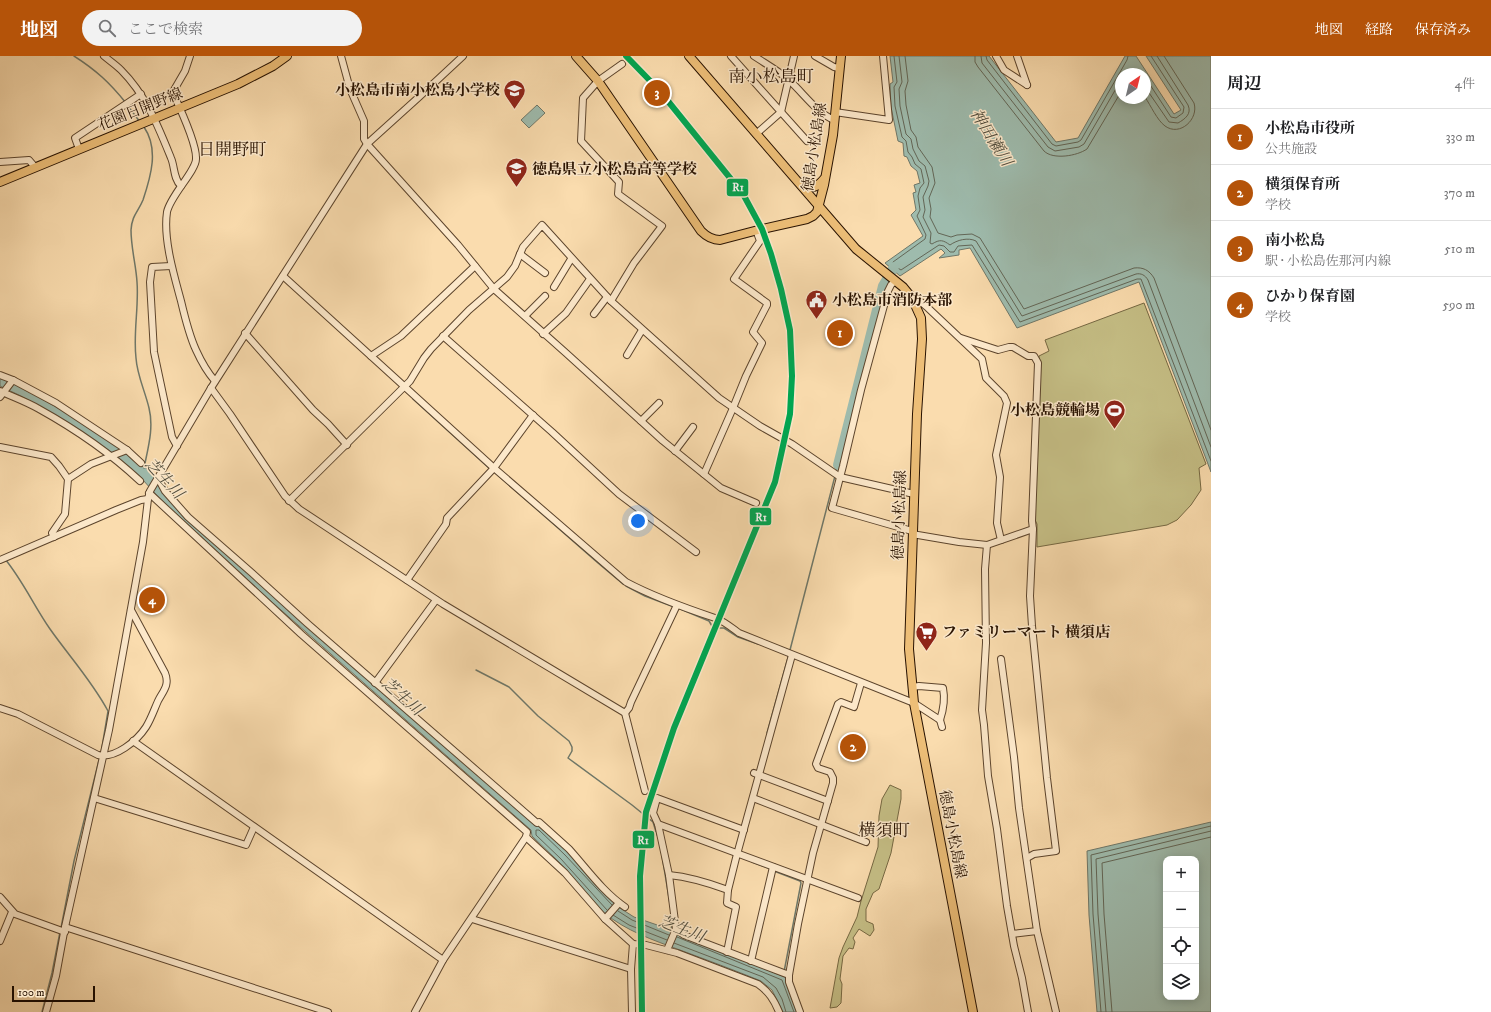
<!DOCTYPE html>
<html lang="ja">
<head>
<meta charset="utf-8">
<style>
  :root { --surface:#fff; --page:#f2f2f2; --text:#202124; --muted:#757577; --line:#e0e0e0; --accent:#b45309 }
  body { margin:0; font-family:"IM FELL DW Pica","Noto Serif JP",serif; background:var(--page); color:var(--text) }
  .controls { position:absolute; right:12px; bottom:12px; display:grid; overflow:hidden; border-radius:8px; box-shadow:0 2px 10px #0003 }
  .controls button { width:36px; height:36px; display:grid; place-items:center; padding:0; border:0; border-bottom:1px solid var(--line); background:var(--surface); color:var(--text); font:20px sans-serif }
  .compass { position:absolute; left:1115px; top:12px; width:36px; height:36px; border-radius:50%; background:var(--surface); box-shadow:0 2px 10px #0003; rotate:35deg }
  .scale { position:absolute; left:12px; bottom:10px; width:83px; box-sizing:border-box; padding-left:4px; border:2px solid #281200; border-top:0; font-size:11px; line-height:14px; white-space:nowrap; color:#281200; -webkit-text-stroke:3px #fce8ca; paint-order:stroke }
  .you { position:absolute; left:638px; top:465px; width:14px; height:14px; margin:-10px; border:3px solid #fff; border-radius:50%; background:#1a73e8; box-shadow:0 0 0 6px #1a73e833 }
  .badge { display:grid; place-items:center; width:26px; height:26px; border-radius:50%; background:var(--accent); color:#fff; font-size:13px; font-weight:700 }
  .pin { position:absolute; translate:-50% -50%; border:2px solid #fff; box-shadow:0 1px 4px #0006 }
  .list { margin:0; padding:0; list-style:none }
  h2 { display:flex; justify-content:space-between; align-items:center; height:52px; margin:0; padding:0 16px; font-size:17px }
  h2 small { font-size:13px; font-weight:400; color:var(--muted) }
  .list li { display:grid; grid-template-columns:26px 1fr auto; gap:12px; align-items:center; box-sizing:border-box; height:56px; padding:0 16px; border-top:1px solid var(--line) }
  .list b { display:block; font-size:15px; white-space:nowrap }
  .list p { margin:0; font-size:13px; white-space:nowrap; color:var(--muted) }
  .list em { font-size:13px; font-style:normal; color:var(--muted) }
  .icon { flex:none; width:22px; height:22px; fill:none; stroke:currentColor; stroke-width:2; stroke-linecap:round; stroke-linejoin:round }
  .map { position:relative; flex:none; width:1211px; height:956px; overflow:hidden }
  header { display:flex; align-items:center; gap:24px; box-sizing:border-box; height:56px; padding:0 20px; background:var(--accent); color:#fff }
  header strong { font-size:19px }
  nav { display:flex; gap:22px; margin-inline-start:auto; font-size:14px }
  .search { width:280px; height:36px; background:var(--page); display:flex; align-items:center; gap:10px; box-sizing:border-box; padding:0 14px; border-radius:22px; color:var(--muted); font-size:15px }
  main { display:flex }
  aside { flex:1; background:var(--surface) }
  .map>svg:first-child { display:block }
</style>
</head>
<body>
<header>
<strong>地図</strong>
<div class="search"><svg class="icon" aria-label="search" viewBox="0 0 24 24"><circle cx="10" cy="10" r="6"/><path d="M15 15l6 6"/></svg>ここで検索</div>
<nav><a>地図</a><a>経路</a><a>保存済み</a></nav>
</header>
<main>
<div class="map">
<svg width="1211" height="956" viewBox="0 0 1211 956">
  <rect width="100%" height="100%" fill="#fadcae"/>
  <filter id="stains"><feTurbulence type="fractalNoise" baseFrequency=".005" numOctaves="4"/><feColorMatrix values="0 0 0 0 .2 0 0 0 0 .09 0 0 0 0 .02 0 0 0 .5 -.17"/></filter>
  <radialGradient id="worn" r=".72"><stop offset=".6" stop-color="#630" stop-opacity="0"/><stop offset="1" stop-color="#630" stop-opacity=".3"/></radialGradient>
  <g fill="#c5be85" stroke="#766842">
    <path d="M1144 247 1206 408 1199 412 1201 434 1191 449 1177 464 1167 469 1037 491V468L1035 464 1039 300 1049 295 1045 284Z"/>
    <path d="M890 729 901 734V743L891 797 879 833 873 837 866 853V865L873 868 874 874 870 880 859 873 853 882 855 886 853 893 849 892 843 900 840 923 842 928 841 947 837 951 830 952 839 902 843 891 857 861 861 845 878 791 879 760 882 743Z"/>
  </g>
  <g fill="#9ebbad" stroke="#6f7768" fill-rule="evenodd">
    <path d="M890 0H989L1056 86 1078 82 1125 0H1136L1174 58 1181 54 1146 0H1211V416L1139 226 1017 272 970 192 959 194V199L939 202 945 197 941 193 900 220 885 207 923 180 911 159 916 154 913 137 916 136 914 129 920 127 917 115 911 110 907 101 904 100 903 87 898 85 891 51 890 28 893 26ZM1121 18H1145V42H1121Z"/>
    <path d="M537 49 545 57 529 72 521 64Z"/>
    <path d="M0 321 22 330 28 335C69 359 115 381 148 414 159 425 169 442 178 454L538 768 568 796 620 852 634 861 666 872 787 922 798 956H783L772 934 761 925C734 914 707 904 680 894 653 884 626 875 603 856L559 806 532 780 531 774 273 547 164 447 142 423 104 392 78 373 21 340 0 330Z"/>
    <path d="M1211 766V956H1097L1089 859 1087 795ZM1166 803H1196V941H1166Z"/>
  </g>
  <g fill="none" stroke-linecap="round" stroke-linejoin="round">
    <g stroke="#636656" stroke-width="1">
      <path d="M894 0 897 26 894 31 895 50 902 81 906 85 908 96 912 101 915 108 921 113 924 127 920 132 918 140 920 154 917 160 926 179 925 183 893 206V209L901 214 939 189 944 190 950 196H954L958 190 972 189 1020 266 1137 223H1141L1211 405"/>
      <path d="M899 0 902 26 899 33 900 50 906 78 911 83 913 93 919 105 925 110 929 125 928 130 923 141 925 154 923 161 931 177 930 187 932 188C940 183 943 184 950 189 957 184 968 181 976 185L1022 260 1136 218C1141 217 1145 219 1148 224L1211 391"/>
      <path d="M905 0 908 25 905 35 906 49 911 74 916 81 918 91 932 111 935 127 929 142 931 153 930 161 938 177 951 181 957 179 972 178 980 182 1024 253 1134 212C1143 211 1149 214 1154 222L1211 374"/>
      <path d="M975 0V6L978 11 1044 95C1053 104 1077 100 1087 93L1121 36"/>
      <path d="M981 0 982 7 1048 91 1055 95 1079 91 1084 88 1121 24"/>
      <path d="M986 0 987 4 1052 88 1056 90 1078 86 1081 84 1127 4 1128 0"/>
      <path d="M1145 21 1171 61 1176 62 1183 57 1184 51 1151 0"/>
      <path d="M1145 31 1169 66 1178 67C1185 63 1192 58 1188 49L1157 0"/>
      <path d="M1145 41C1151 50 1157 64 1165 70 1180 81 1199 63 1194 47L1164 0"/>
      <path d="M607 854 561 803 536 779V774H539L565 799 612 849"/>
      <path d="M618 855 632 864 669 879"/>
      <path d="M613 859 629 869 667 884"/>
      <path d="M677 881 782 924 794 956"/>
      <path d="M674 887 763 921 776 932 782 943 786 956"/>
      <path d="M1101 956 1093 858 1091 799 1211 770"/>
      <path d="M1106 956 1098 858 1096 803 1211 775"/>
      <path d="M1112 956 1104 858 1102 807 1211 781"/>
    </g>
    <g stroke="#6f7768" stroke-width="1.5">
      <path d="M74 0C96 14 110 27 126 47"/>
      <path d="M128 50 140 66"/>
      <path d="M144 71C159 93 151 120 143 144 138 156 132 159 131 174 131 192 136 209 137 226 139 251 133 277 136 302 137 319 145 335 149 352 154 372 148 392 144 412"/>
      <path d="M413 343 490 413"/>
      <path d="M493 415 598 507 623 528"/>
      <path d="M836 416 838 409"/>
      <path d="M5 503C23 525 34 550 50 573 69 600 92 625 108 655L101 697"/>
      <path d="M626 530 645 540 674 551"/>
      <path d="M678 552 709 565 712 570"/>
      <path d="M717 572H724L738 581 758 588"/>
      <path d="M790 594 835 420"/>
      <path d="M476 614 509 631 538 660 569 685 572 691V695L568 702 632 749 653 766 657 779"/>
      <path d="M767 677 789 598"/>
      <path d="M661 794 671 854"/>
      <path d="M752 806 771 813"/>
      <path d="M774 815 800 825 801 827 784 916"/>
      <path d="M61 872 74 805 100 700"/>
      <path d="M671 876 672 863"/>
      <path d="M42 956 52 917 60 876"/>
    </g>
    <path stroke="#9ebbad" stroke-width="10" d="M838 409 883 230 894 211"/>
    <defs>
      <g id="minor">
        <path d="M104 0C110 5 116 9 121 14 146 39 158 70 171 102 175 111 173 122 181 130"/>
        <path d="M190 0 185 15 174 34 173 37C180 52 197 89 196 103 196 115 170 140 167 156 163 183 174 219 181 245 185 262 189 279 196 294 201 305 208 317 215 325"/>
        <path d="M341 0 350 33 364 65V83L367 88 458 189 494 233 566 297 663 385 721 432 756 447"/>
        <path d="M731 0 807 85"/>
        <path d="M754 0C766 8 779 15 790 25 804 38 817 57 834 64"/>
        <path d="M815 0 834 11 839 12"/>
        <path d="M996 0 1004 14 1027 29"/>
        <path d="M1017 0 1027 29"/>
        <path d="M835 56 889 64 883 0"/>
        <path d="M756 78 781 56 794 0"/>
        <path d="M79 93 75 82 141 38"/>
        <path d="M0 106 29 104 35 111"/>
        <path d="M520 198 545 217"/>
        <path d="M171 210 152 211 150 226 154 296 172 381 177 390"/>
        <path d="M283 220 494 412 626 526C654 541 685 552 715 562 724 565 732 572 739 577L914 647 940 664"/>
        <path d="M895 225 891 229 888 235 861 334 843 410 832 452 912 475"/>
        <path d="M554 231 571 203"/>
        <path d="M912 242 921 246 928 252 982 303 986 322 1004 340 1007 347 996 399 1000 421 997 467 1001 484"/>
        <path d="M611 245 634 207 662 170 618 138 619 126 581 85 583 42 598 25 622 8"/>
        <path d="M594 258 607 241"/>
        <path d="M525 260 545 240"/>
        <path d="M245 277 313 354 328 368 347 389"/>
        <path d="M543 278 566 257 590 223"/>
        <path d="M443 280 552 376 619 438 696 496"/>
        <path d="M961 282 998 294 1009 291H1013L1028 300H1034L1038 307 1032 465 1033 473 1030 540 1032 570 1047 722 1056 795 1034 798 1027 802"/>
        <path d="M627 299 642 274"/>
        <path d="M371 300 401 280 475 210"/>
        <path d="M0 319 13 324"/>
        <path d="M211 332 230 358 285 440 299 453 443 548 625 657 645 735"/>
        <path d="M0 335C13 341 27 346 39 353 75 373 110 397 140 425"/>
        <path d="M0 341 13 324 56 347 127 394 91 408 68 423"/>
        <path d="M641 365 659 347"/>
        <path d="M0 391 51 401 59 410 68 423 65 458 52 477 54 481"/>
        <path d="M127 394 141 407"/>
        <path d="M675 395 693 371"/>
        <path d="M704 418 733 352 746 320 762 287 753 276 767 249V247L734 223 760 185 756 174"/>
        <path d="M158 422 165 435 188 461 252 517 308 568 537 767 539 766C549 775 559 784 569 793 587 813 603 836 625 851"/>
        <path d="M149 437 301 578 527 776 526 781 565 817 605 863 633 888 646 889 677 897 758 928C769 936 774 944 779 956"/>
        <path d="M289 445 410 325 424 302 431 293 469 254 507 221 515 210 523 191 542 169 611 245 719 342 760 370 792 388 840 421 914 438"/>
        <path d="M912 478 959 486 987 489 1033 473"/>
        <path d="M987 489 985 513 986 587 982 654 984 669 988 720 997 773 1007 850 1014 890 1022 922 1028 956"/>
        <path d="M0 504 116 454 141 444 148 443"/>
        <path d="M407 524 446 468 447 462 494 412 533 359"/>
        <path d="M1001 603 1014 701 1019 752 1037 875 1012 878"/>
        <path d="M375 627 436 544"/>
        <path d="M913 631 919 630 943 632C945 642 943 655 940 664L942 671"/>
        <path d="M0 652 18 658 98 699C115 703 137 685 146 671 151 663 154 654 158 645 163 635 170 629 165 617L131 554"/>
        <path d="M625 657 629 652 631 646 677 549"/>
        <path d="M133 685 443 904"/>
        <path d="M754 717 828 745"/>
        <path d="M94 742 246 789 254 771"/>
        <path d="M753 742 866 786"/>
        <path d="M658 768 858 842"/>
        <path d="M669 819C690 821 709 827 728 834"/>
        <path d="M0 841 15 858 65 876"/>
        <path d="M472 863 631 913"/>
        <path d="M605 863 619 847"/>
        <path d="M65 871 328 956"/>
        <path d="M676 873 684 879 789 919"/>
        <path d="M1037 875 1056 956"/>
        <path d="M0 885 12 856"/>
        <path d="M667 894 676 873 669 819 658 768 653 757 657 742 744 774"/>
        <path d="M727 896 736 851 727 847 728 834 736 802 792 599"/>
        <path d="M751 905 773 811"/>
        <path d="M46 956 56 920 65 871 109 674 143 486 148 443 150 435 211 332 367 88 419 41 463 0"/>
        <path d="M415 956 443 904 526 781"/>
        <path d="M632 956 631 913 633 888"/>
        <path d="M800 956 789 926V919L798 868 813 797 833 727V722L830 716 818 712 816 708 838 648 841 646 854 651 861 627"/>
      </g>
      <g id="major">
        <path d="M576 0 598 25 701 175C707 181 712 184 720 184L762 173 807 163 813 160 817 156 824 129 833 79 841 0"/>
        <path d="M689 0 856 193 903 231 912 242 921 262 922 283 917 358 909 593 914 647 973 956"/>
        <path d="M0 126 238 28 273 10 287 0"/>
        <path d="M803 127C813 134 817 131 824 123"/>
      </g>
    </defs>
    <use href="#minor" stroke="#5c442c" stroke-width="8"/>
    <use href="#major" stroke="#281200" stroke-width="10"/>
    <use href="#minor" stroke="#fce8ca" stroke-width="6"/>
    <use href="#major" stroke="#edbe77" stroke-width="8"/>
    <defs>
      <path id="rail-1" d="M626 0 659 34 743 138 762 173 771 198 781 233 790 274 792 320 790 358 775 426 674 672 646 756 640 820 642 956"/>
    </defs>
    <use href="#rail-1" stroke="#fce8ca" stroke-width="9"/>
    <use href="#rail-1" stroke="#00a651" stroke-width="6"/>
  </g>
  <defs>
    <symbol id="school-pin" viewBox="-11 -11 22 30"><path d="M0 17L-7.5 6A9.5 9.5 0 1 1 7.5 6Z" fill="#8f2418" stroke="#fce8ca"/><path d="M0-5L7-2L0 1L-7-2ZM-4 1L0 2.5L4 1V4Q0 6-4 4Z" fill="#fff"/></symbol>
    <symbol id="civic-pin" viewBox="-11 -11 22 30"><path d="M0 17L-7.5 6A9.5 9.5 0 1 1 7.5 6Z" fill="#8f2418" stroke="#fce8ca"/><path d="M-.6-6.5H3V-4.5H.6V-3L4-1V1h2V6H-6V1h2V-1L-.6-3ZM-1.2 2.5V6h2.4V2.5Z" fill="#fff"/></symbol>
    <symbol id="stadium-pin" viewBox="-11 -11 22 30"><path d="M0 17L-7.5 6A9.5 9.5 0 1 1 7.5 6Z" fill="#8f2418" stroke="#fce8ca"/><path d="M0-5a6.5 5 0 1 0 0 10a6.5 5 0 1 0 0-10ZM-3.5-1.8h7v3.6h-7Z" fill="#fff"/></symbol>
    <symbol id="supermarket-pin" viewBox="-11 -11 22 30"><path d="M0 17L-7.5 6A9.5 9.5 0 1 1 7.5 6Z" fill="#8f2418" stroke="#fce8ca"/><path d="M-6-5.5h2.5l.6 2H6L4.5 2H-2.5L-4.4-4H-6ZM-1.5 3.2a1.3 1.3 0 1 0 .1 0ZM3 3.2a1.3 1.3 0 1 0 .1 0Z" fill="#fff"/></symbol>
  </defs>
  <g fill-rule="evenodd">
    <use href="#school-pin" x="502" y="22" width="25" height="34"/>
    <use href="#school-pin" x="504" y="100" width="25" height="34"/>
    <use href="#civic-pin" x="804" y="232" width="25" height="34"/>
    <use href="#stadium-pin" x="1102" y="342" width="25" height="34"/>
    <use href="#supermarket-pin" x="914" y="564" width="25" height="34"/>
  </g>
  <g text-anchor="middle" stroke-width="3" stroke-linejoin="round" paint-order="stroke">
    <g font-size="15" font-weight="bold" fill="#281200" stroke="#fce8ca" text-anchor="start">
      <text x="500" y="39" text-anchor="end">小松島市南小松島小学校</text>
      <text x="532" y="118">徳島県立小松島高等学校</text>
      <text x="832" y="249">小松島市消防本部</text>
      <text x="1100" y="359" text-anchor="end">小松島競輪場</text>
      <text x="942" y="581">ファミリーマート 横須店</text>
    </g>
    <g font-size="15" fill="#281200" stroke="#fce8ca">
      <text transform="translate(140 53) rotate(-22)" y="5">花園日開野線</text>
      <text transform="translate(814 91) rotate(-81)" y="5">徳島小松島線</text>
      <text transform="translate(899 459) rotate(-88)" y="5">徳島小松島線</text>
      <text transform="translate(953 778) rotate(79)" y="5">徳島小松島線</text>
    </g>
    <g font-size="16" font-style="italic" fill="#514d3d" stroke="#fce8ca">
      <text transform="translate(992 81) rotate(58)" y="6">神田瀬川</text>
      <text transform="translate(165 422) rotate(47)" y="6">芝生川</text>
      <text transform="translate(403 640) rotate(41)" y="6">芝生川</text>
      <text transform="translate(682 872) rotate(21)" y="6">芝生川</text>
    </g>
    <g font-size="17" fill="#281200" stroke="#fce8ca">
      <text x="771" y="26">南小松島町</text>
      <text x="232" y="99">日開野町</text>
      <text x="884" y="780">横須町</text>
    </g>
  </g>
  <g stroke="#fce8ca" stroke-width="1.5">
    <rect x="726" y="122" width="23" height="19" rx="4" fill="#00a651"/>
    <rect x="749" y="451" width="23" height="19" rx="4" fill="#00a651"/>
    <rect x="632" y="774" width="23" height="19" rx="4" fill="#00a651"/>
  </g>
  <g font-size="11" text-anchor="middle" font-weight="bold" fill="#fff">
    <text x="738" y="135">R1</text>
    <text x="761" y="465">R1</text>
    <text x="643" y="788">R1</text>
  </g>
  <rect width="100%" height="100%" filter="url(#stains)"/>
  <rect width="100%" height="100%" fill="url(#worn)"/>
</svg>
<div class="controls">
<button>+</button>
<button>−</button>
<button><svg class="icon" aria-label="locate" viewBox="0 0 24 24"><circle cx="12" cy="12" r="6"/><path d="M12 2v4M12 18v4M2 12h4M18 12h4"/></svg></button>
<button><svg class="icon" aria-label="layers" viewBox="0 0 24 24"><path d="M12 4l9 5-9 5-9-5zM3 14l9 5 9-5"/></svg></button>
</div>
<svg class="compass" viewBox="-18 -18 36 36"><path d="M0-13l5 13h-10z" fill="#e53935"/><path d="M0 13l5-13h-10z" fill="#757577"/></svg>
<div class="scale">100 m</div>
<div class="you"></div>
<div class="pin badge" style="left:840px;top:277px">1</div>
<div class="pin badge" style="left:853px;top:691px">2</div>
<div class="pin badge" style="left:657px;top:37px">3</div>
<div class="pin badge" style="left:152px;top:544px">4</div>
</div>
<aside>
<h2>周辺<small>4件</small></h2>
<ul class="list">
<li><span class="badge">1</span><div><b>小松島市役所</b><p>公共施設</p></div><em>330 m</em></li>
<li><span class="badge">2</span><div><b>横須保育所</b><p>学校</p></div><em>370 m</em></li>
<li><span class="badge">3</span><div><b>南小松島</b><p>駅 · 小松島佐那河内線</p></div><em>510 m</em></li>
<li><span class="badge">4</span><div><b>ひかり保育園</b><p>学校</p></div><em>590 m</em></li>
</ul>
</aside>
</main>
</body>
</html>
